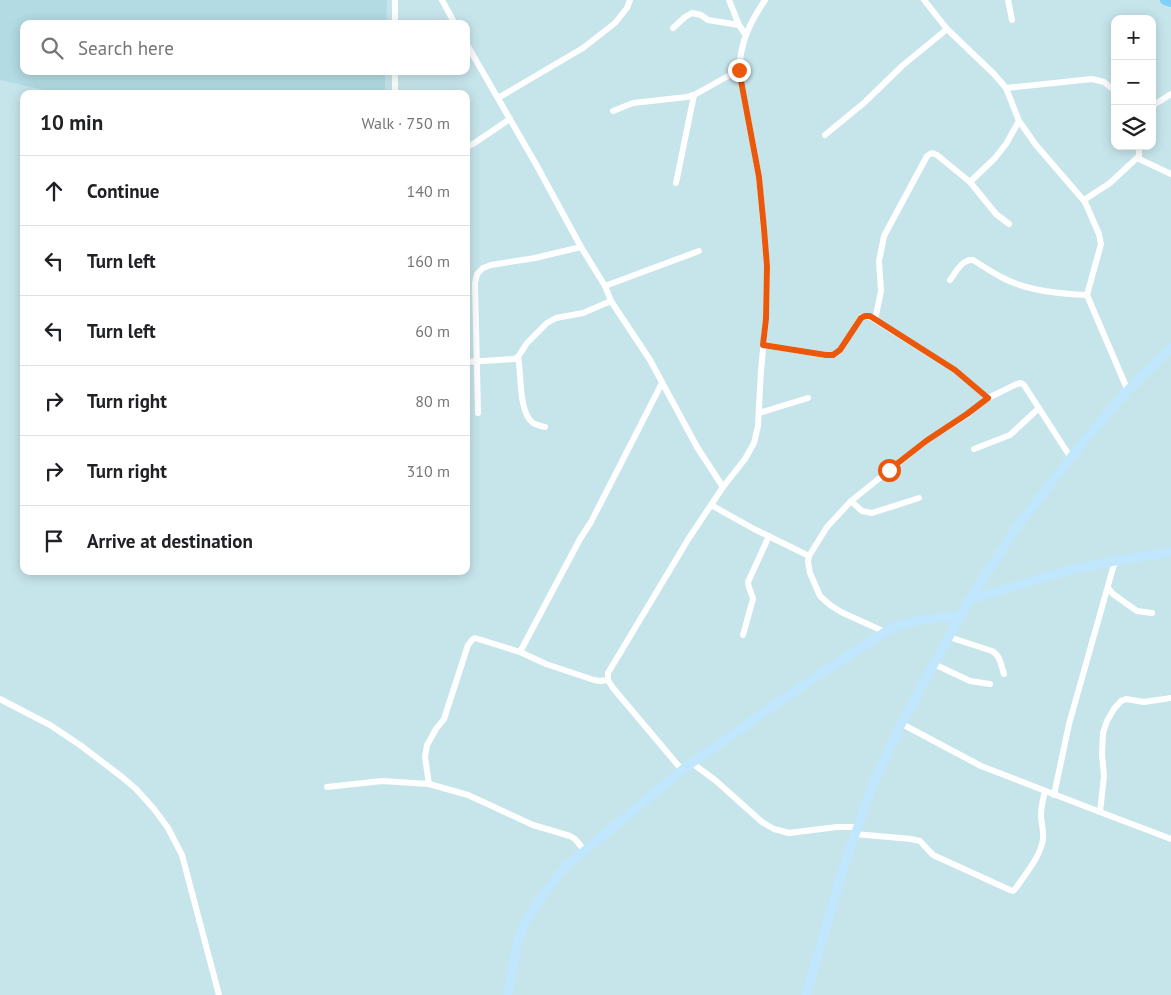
<!DOCTYPE html>
<html lang="en">
<head>
<meta charset="utf-8">
<style>
  :root { --surface:#fff; --page:#f6f6f6; --text:#202124; --muted:#757577; --line:#e0e0e0 }
  body { margin:0; font-family:"PT Sans",sans-serif; background:var(--page); color:var(--text) }
  .controls { position:absolute; right:15px; top:15px; display:grid; overflow:hidden; border-radius:10px; box-shadow:0 2px 12px #0003 }
  .controls button { width:45px; height:45px; display:grid; place-items:center; padding:0; border:0; border-bottom:1px solid var(--line); background:var(--surface); color:var(--text); font:25px sans-serif }
  .stop { position:absolute; width:15px; height:15px; margin:-11px; border:4px solid #ea580c; border-radius:50%; background:#fff }
  .stop.end { background:#ea580c; border-color:#fff; box-shadow:0 1px 5px #0008 }
  .list { margin:0; padding:0; list-style:none }
  h2 { display:flex; justify-content:space-between; align-items:center; height:65px; margin:0; padding:0 20px; font-size:21px }
  h2 small { font-size:16px; font-weight:400; color:var(--muted) }
  .list li { display:grid; grid-template-columns:32px 1fr auto; gap:15px; align-items:center; box-sizing:border-box; height:70px; padding:0 20px; border-top:1px solid var(--line) }
  .list b { display:block; font-size:19px; white-space:nowrap }
  .list em { font-size:16px; font-style:normal; color:var(--muted) }
  .icon { flex:none; width:28px; height:28px; fill:none; stroke:currentColor; stroke-width:2; stroke-linecap:round; stroke-linejoin:round }
  .map { position:relative; flex:none; width:1171px; height:995px; overflow:hidden }
  .search { position:absolute; background:var(--surface); box-shadow:0 2px 12px #0003; left:20px; top:20px; width:450px; height:55px; display:flex; align-items:center; gap:12px; box-sizing:border-box; padding:0 18px; border-radius:10px; color:var(--muted); font-size:19px }
  .panel { position:absolute; background:var(--surface); box-shadow:0 2px 12px #0003; left:20px; top:90px; width:450px; height:485px; border-radius:10px }
  .map>svg:first-child { display:block }
</style>
</head>
<body>
<div class="map">
<svg width="1171" height="995" viewBox="0 0 1171 995">
  <rect width="100%" height="100%" fill="#c6e5eb"/>
  <path fill="#b3dbe3" d="M0 0H387L386 24H24V71H385V94H62L0 80Z"/>
  <g fill="none" stroke-linecap="round" stroke-linejoin="round">
    <g stroke="#fff" stroke-width="6">
      <path d="M395 0V24"/>
      <path d="M442 0 455 24"/>
      <path d="M729 0 739 25 745 34"/>
      <path d="M924 0 947 29 994 74 1006 88 1019 121 1036 145 1085 202 1099 234 1101 244 1087 295 1128 391"/>
      <path d="M1008 0 1012 20"/>
      <path d="M673 28 685 17 692 13 701 15 708 20 739 25"/>
      <path d="M466 43 537 166 581 247 605 286 611 301 650 360 697 447 723 487"/>
      <path d="M395 71V94"/>
      <path d="M1006 88 1092 79 1104 82 1115 91"/>
      <path d="M498 98 583 48 615 23 627 8 630 0"/>
      <path d="M1152 106 1171 94"/>
      <path d="M613 111 633 103 687 97 694 95 739 70"/>
      <path d="M825 135 865 102 902 66 947 29"/>
      <path d="M466 147 473 144 510 119"/>
      <path d="M1137 158 1171 174"/>
      <path d="M970 182 995 158 1006 144 1019 121"/>
      <path d="M676 183 694 95"/>
      <path d="M1084 200 1110 183 1139 156V146"/>
      <path d="M950 280C956 272 962 259 973 260 983 266 993 273 1003 278 1027 291 1061 294 1087 295"/>
      <path d="M605 286 699 251"/>
      <path d="M875 320 881 291 879 261 884 236 927 156 932 153 937 155 970 182 996 214 1009 224"/>
      <path d="M763 345 826 355H833L840 351 861 317 865 316 870 317 955 370 988 398"/>
      <path d="M518 357C522 376 518 411 533 423 536 425 541 426 545 427"/>
      <path d="M466 362 514 359 518 357 527 343 547 323 556 318 583 313 611 301"/>
      <path d="M478 413 475 283 477 274 483 268 491 265 535 258 581 247"/>
      <path d="M759 413 808 398"/>
      <path d="M974 449 1010 435 1039 408"/>
      <path d="M851 501 862 511 872 513 919 498"/>
      <path d="M711 505 754 529 809 556"/>
      <path d="M1108 588 1113 594 1137 611 1152 613"/>
      <path d="M885 632 841 612 830 605 820 596 810 573 808 562 809 556 827 527 851 501 926 441 967 415 988 398 1017 384 1021 383 1024 385 1071 458"/>
      <path d="M743 635 753 599C752 593 748 588 748 582L769 536"/>
      <path d="M949 637 992 651C1000 655 1001 665 1004 674"/>
      <path d="M520 652 580 539 591 522 662 383"/>
      <path d="M934 664 970 681 990 684"/>
      <path d="M0 699 50 725 80 745 122 777 136 789 154 809 168 828 182 855 219 995"/>
      <path d="M902 724 981 766 1100 812 1104 776 1102 755 1103 733 1107 721 1114 709 1121 701 1126 699 1144 702 1171 698"/>
      <path d="M692 763 715 780 762 822 774 829 789 833 837 827H858"/>
      <path d="M682 770 613 688 608 680V673L689 538 723 487 745 459 754 443 758 426 761 370 766 319 767 266 759 177 739 70C741 41 749 24 765 0"/>
      <path d="M429 784 425 757 427 745 436 729 444 719 468 645 472 640 475 638 520 652 546 664 594 680 600 681 608 680"/>
      <path d="M327 787 382 781 429 784 468 795 533 825 570 836 575 839 585 851"/>
      <path d="M1054 795 1069 724 1115 561"/>
      <path d="M1100 812 1171 839"/>
      <path d="M855 834 911 839 920 841 933 855 1010 890 1013 891 1016 888C1026 873 1041 856 1043 839 1044 830 1041 823 1041 815 1041 807 1043 799 1045 791"/>
    </g>
    <g stroke="#c0e7fe" stroke-width="9">
      <path d="M969 600 1066 571 1115 561 1171 552"/>
      <path d="M508 995 517 943 526 920 543 895 565 867 682 770 796 690 885 632 899 625 920 620 960 616"/>
      <path d="M806 995 845 863 873 784 899 728 969 600 1016 528 1079 447 1125 393 1171 348"/>
    </g>
    <path stroke="#80cffd" stroke-width="10" d="M1165 0 1171 2"/>
  </g>
  <g fill="none" stroke-linecap="round" stroke-linejoin="round">
    <path stroke="#ea580c" stroke-width="6" d="M739 70 759 177 764 229 767 266 766 319 763 345 826 355H833L840 350 861 318 865 316H870L955 370 988 398 967 414 926 441 889 470"/>
  </g>
</svg>
<div class="controls">
<button>+</button>
<button>−</button>
<button><svg class="icon" aria-label="layers" viewBox="0 0 24 24"><path d="M12 4l9 5-9 5-9-5zM3 14l9 5 9-5"/></svg></button>
</div>
<div class="stop" style="left:889px;top:470px"></div>
<div class="stop end" style="left:739px;top:70px"></div>
<div class="search"><svg class="icon" aria-label="search" viewBox="0 0 24 24"><circle cx="10" cy="10" r="6"/><path d="M15 15l6 6"/></svg>Search here</div>
<section class="panel">
<h2>10 min<small>Walk · 750 m</small></h2>
<ul class="list">
<li><svg class="icon" aria-label="ahead" viewBox="0 0 24 24"><path d="M12 20V5M6 11l6-6 6 6"/></svg><div><b>Continue</b></div><em>140 m</em></li>
<li><svg class="icon" aria-label="left" viewBox="0 0 24 24"><path d="M17 20v-9H6M10 6l-5 5 5 5"/></svg><div><b>Turn left</b></div><em>160 m</em></li>
<li><svg class="icon" aria-label="left" viewBox="0 0 24 24"><path d="M17 20v-9H6M10 6l-5 5 5 5"/></svg><div><b>Turn left</b></div><em>60 m</em></li>
<li><svg class="icon" aria-label="right" viewBox="0 0 24 24"><path d="M7 20v-9h11M14 6l5 5-5 5"/></svg><div><b>Turn right</b></div><em>80 m</em></li>
<li><svg class="icon" aria-label="right" viewBox="0 0 24 24"><path d="M7 20v-9h11M14 6l5 5-5 5"/></svg><div><b>Turn right</b></div><em>310 m</em></li>
<li><svg class="icon" aria-label="arrive" viewBox="0 0 24 24"><path d="M6 21V4h12l-3 4 3 4H6"/></svg><div><b>Arrive at destination</b></div></li>
</ul>
</section>
</div>
</body>
</html>
